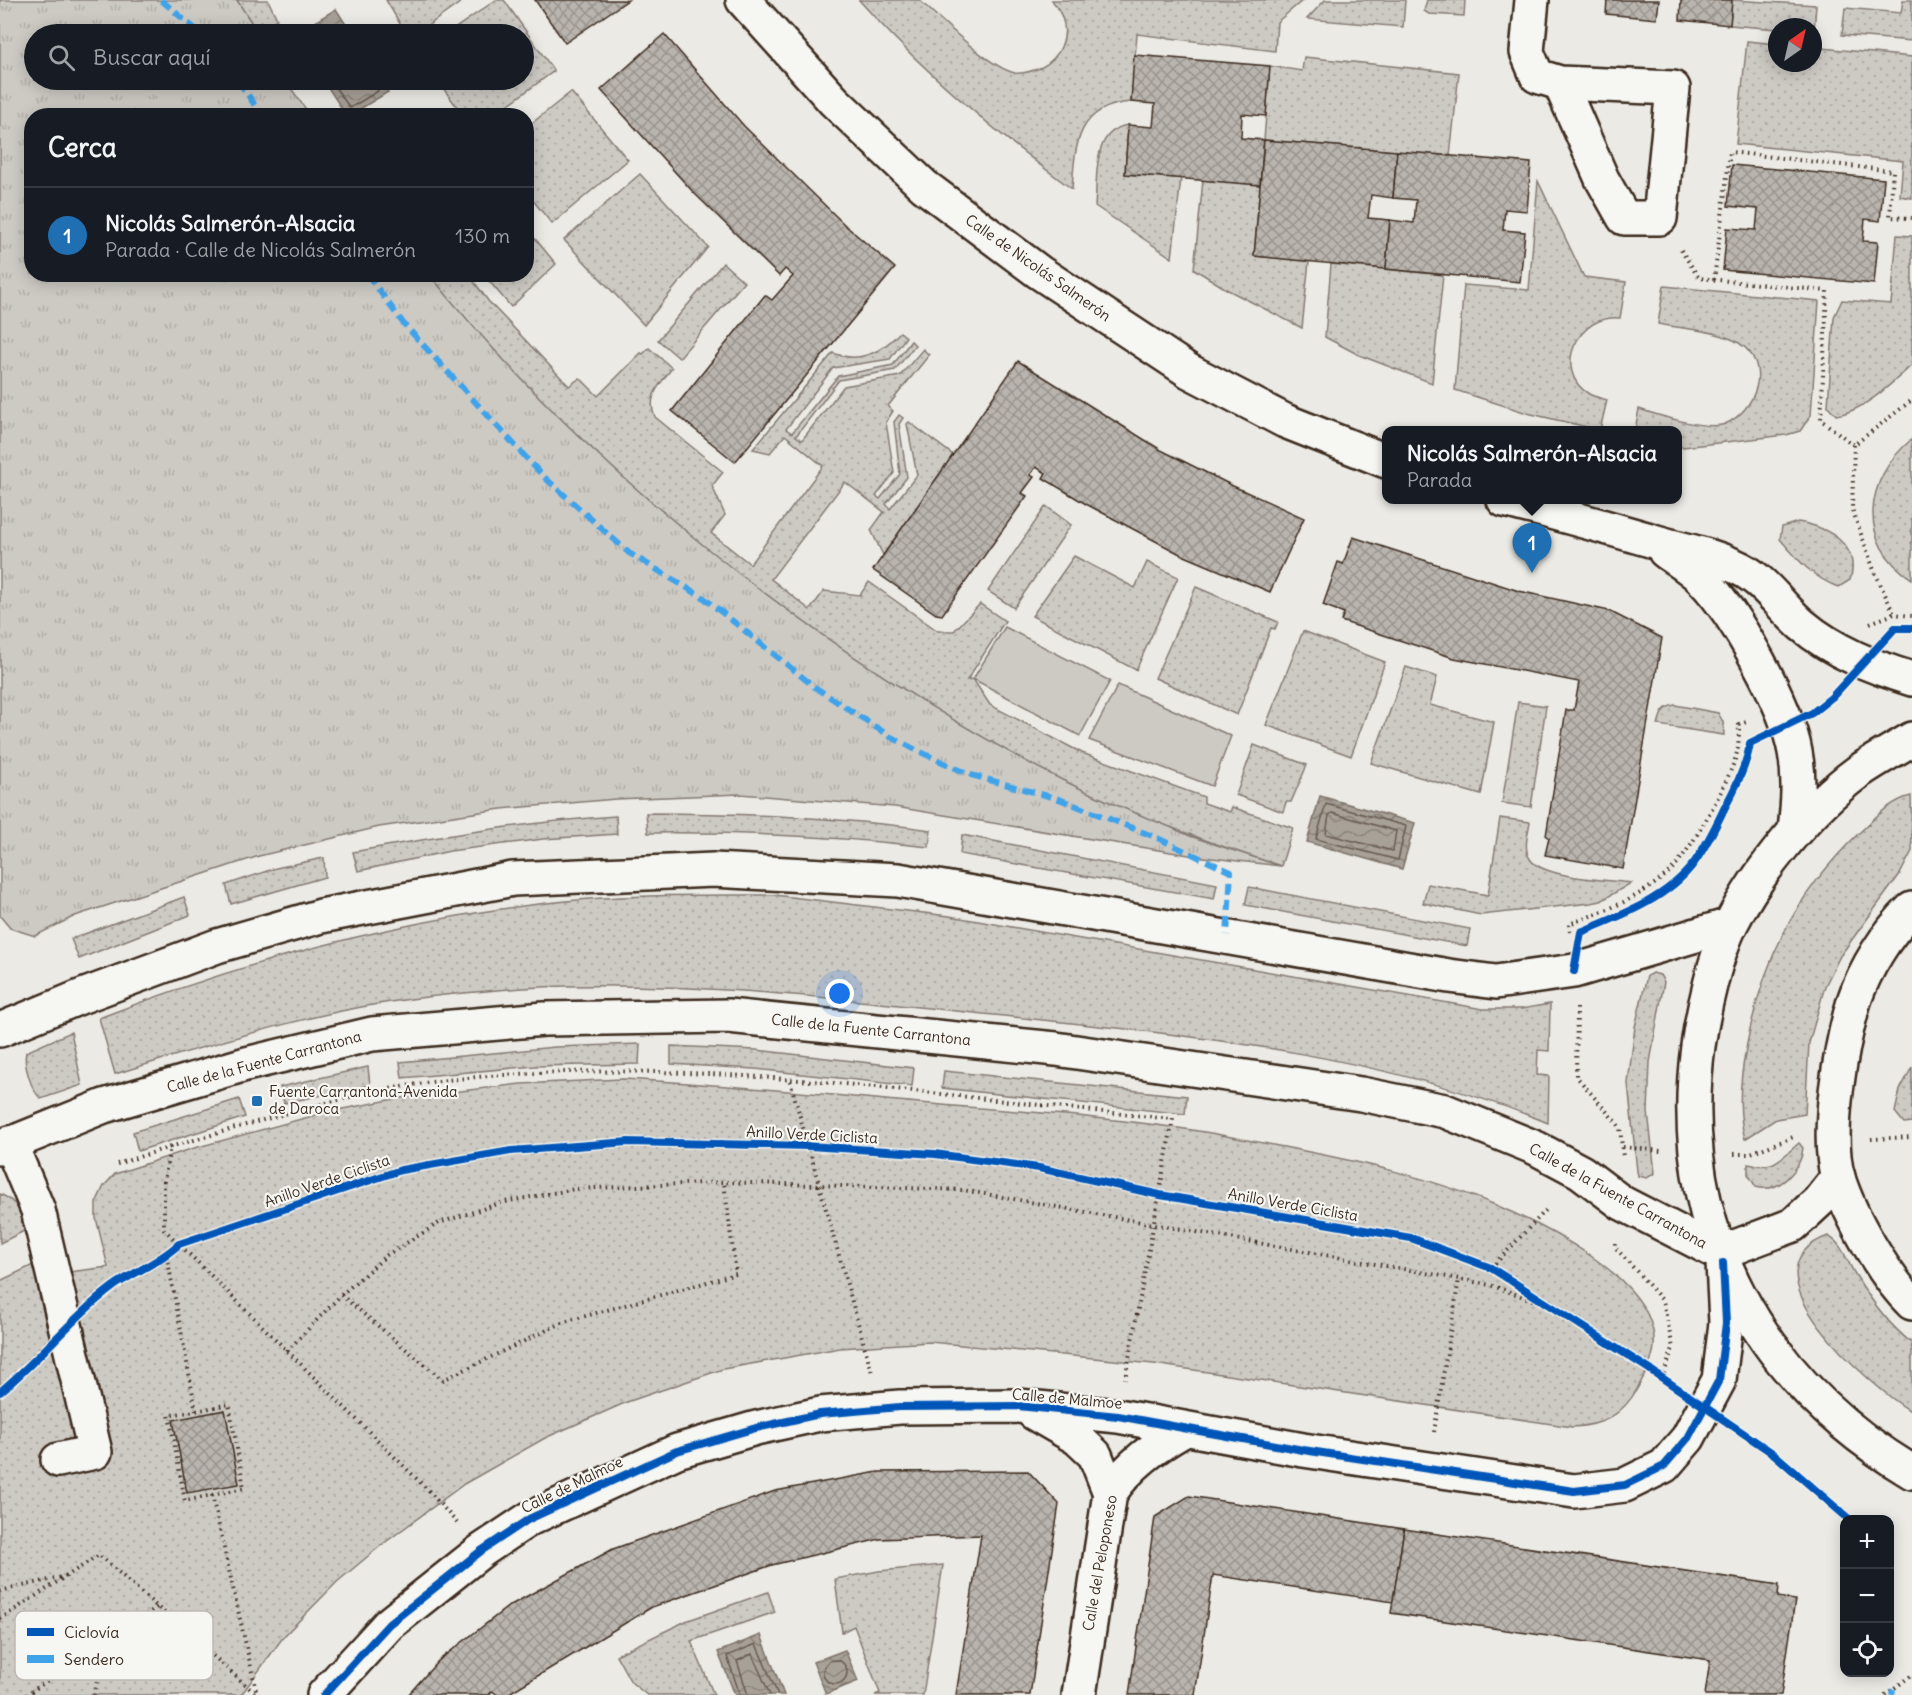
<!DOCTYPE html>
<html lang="es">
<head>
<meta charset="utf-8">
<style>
  :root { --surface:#171b24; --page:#20242c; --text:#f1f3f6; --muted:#9ea1a6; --line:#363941; --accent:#1f6fb2 }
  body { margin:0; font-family:Delius,sans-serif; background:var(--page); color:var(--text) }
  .controls { position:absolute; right:18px; bottom:18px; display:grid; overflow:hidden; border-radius:12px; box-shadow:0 3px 15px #0003 }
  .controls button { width:54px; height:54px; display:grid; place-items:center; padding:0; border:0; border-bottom:2px solid var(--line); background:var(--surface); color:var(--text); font:30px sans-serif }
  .compass { position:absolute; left:1768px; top:18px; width:54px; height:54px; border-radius:50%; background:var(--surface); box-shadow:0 3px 15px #0003; rotate:34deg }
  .you { position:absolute; left:840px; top:994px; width:21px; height:21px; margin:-15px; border:4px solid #fff; border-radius:50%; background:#1a73e8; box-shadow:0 0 0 9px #1a73e833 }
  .badge { display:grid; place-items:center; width:39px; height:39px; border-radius:50%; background:var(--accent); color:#fff; font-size:20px; font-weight:700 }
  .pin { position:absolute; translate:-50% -50px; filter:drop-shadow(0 2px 3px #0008) }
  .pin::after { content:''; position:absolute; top:32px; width:21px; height:18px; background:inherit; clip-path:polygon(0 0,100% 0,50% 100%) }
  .popup { position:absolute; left:1382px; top:426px; width:300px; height:78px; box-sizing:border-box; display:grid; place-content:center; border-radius:12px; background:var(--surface); filter:drop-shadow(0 2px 4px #0005); font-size:20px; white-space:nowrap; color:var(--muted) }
  .popup b { font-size:22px; color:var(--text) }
  .popup::after { content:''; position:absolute; left:50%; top:100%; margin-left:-12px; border:12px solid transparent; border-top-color:var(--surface) }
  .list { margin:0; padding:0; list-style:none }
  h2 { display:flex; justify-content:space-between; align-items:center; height:78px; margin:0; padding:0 24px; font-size:26px }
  h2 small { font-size:20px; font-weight:400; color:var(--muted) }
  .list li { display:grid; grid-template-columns:39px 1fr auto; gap:18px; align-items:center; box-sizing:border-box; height:96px; padding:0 24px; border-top:2px solid var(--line) }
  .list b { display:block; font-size:22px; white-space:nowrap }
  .list p { margin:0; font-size:20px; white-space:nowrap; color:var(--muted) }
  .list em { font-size:20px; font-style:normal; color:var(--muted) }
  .icon { flex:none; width:33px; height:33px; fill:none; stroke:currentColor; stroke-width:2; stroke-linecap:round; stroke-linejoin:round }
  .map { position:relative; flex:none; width:1912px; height:1695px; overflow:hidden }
  .search { position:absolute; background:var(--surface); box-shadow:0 3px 15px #0003; left:24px; top:24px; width:510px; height:66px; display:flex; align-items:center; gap:15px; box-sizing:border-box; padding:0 21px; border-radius:33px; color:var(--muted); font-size:22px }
  .panel { position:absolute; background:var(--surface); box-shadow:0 3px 15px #0003; left:24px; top:108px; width:510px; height:174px; border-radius:24px }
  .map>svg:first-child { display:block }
</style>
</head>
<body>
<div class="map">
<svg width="1912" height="1695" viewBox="0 0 1912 1695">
  <defs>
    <pattern id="grass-tufts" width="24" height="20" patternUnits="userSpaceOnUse" patternTransform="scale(1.5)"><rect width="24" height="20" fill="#cdcac4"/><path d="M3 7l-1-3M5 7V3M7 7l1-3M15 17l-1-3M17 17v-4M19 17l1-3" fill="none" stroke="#b1aea8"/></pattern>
    <pattern id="park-dots" width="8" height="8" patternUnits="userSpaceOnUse" patternTransform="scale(1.5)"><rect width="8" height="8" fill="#cdcac4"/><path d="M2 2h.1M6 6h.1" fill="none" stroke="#b1aea8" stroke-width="1.8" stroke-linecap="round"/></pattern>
    <pattern id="water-waves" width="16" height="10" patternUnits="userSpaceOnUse" patternTransform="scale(1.5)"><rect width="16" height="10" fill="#a8a198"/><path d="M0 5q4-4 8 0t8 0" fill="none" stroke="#8a837b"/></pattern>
    <pattern id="building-cross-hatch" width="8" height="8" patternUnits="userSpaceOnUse" patternTransform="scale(1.5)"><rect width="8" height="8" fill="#bab4ae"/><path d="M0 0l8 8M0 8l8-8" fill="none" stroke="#98938d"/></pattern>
  </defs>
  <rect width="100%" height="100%" fill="#ebeae5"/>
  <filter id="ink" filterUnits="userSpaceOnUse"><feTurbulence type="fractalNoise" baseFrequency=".0167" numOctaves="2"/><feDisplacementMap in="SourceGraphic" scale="12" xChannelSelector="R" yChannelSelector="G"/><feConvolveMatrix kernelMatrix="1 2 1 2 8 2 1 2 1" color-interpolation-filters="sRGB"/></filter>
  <g filter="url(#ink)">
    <path fill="url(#grass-tufts)" stroke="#847a71" stroke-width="1.5" d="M0 0H237L259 34H34V80H285L310 115 32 116V274L430 275 544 401 751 581 1158 821 1190 836 1281 866 1195 856 895 807 740 794 616 799 501 809 379 827 259 856 75 916 35 936 10 928 0 916Z"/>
    <g fill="url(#park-dots)" stroke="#847a71" stroke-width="1.5">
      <path d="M237 0H268L277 19 257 31Z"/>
      <path d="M386 0H464L416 34H406Z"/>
      <path d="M496 0H504L554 71 494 115H463L437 80H524V34H447Z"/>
      <path d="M859 0H919C940 18 989 68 1015 73 1025 74 1033 71 1042 67 1050 63 1058 55 1061 47 1069 30 1063 14 1052 0H1303L1277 22 1275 51 1137 34 1131 102C1077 106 1075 144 1072 189 996 133 922 71 859 0Z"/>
      <path d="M1325 0H1405L1403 27 1307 19Z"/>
      <path d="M1427 0H1465L1464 16 1429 14 1424 11Z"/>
      <path d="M1732 0 1816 5 1814 32 1813 27 1777 29 1730 25Z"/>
      <path d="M1903 0H1912V41L1842 35 1845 8 1901 13Z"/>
      <path d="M1747 41 1777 44V63H1813V47L1912 57V198L1900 196 1903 161 1736 144Z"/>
      <path d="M1304 57 1459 73 1450 156 1264 140 1270 66 1302 71Z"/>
      <path d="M571 92 628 160 552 224 527 193V127Z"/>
      <path d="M1128 125 1125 174 1181 178 1172 258 1095 206C1098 176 1091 131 1128 125Z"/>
      <path d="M640 174 708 247 644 325 564 240Z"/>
      <path d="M1203 180 1260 185 1254 256 1309 261 1302 328 1228 290 1194 269Z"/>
      <path d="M1538 181 1584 277 1626 282 1620 318C1578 313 1551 371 1589 394 1594 397 1601 398 1607 400L1600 430 1527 413 1455 390 1464 285 1529 290Z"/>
      <path d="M527 229 556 264 511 307 484 275 526 274Z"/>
      <path d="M1897 235 1912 236V365C1892 383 1863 412 1836 415L1828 406 1834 317 1842 300 1891 304Z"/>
      <path d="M723 263 744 282 679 358 658 340Z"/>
      <path d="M1331 264 1443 275 1432 383 1359 355 1325 337Z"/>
      <path d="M430 275H469L489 302 569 386 580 378 598 396 641 353 643 354 649 348 672 368C660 384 646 397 655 417L723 472 712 486 725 515 711 533 750 564 823 466 785 435 770 453 753 449 833 353C860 364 882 352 900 332L906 337 890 359 833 368 786 429 792 433 838 376 893 365 911 341 915 345 895 370 839 380 796 436 802 440 844 386 900 376 923 349 929 355 888 406 893 411 886 422 894 473 876 496 880 499 900 474 894 422 899 415 903 418 899 424 907 477 886 504 890 509 917 475 907 424 909 422 953 455 883 555 871 530 884 512 845 482 771 579 810 610 824 591 860 595 869 582 938 631H954L980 604 1005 621 967 680 973 679 990 705 1082 753 1204 797V803L1230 812 1232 807 1293 828 1281 866C1200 840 1112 807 1037 767 814 648 589 472 430 275Z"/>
      <path d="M1664 286 1819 301 1811 415 1800 431 1786 435 1683 447 1678 446V430H1635L1639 409C1657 415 1708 431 1725 424 1756 411 1773 364 1739 343 1717 330 1684 329 1658 324Z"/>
      <path d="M1912 439V579C1856 543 1864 479 1912 439Z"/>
      <path d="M1046 506 1071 525 1014 608 988 591Z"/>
      <path d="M1798 522C1828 527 1861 545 1850 580L1839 587C1815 580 1796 558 1780 539L1782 527Z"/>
      <path d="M1074 556 1135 588 1147 562 1178 577 1136 670 1032 616Z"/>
      <path d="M1196 587 1278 622 1275 629 1271 628 1237 715 1155 678Z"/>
      <path d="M1303 631 1385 662 1351 756 1266 725Z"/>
      <path d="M1406 667 1437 677 1430 705 1494 722 1481 795 1371 763Z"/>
      <path d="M1518 702 1546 706 1531 807 1502 803Z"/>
      <path d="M1675 705 1718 713 1723 722 1724 735 1658 725C1661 714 1662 707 1675 705Z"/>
      <path d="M1254 745 1307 765 1291 802H1286L1283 812 1236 795Z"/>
      <path d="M1911 796 1912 851 1900 874 1840 956 1825 986 1809 1043 1805 1114 1776 1119 1745 1139C1737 1110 1740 1079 1746 1049 1762 961 1795 895 1859 833 1874 819 1890 801 1911 796Z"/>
      <path d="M646 813C742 813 836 817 931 830L929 847C835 836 742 832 648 833Z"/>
      <path d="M616 816 617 834 543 839 450 851 358 871 353 852C441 836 527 822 616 816Z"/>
      <path d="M1500 818 1530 822C1528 834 1523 848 1530 859 1542 878 1608 880 1631 883L1601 901 1591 903 1481 915 1423 903 1428 884 1488 895Z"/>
      <path d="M962 835 1217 884 1214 899 960 854Z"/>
      <path d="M324 858 325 877 231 904 226 885 276 868Z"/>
      <path d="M1249 887 1470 929 1467 946 1245 905Z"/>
      <path d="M774 895 949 916 1483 1009H1521L1550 1004 1549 1051 1538 1050 1537 1075 1549 1076 1548 1123C1385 1056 1208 1037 1033 1019 878 1003 722 983 566 986 520 987 473 992 427 997 320 1009 217 1043 115 1074L99 1018C244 962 391 921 547 903 622 894 698 895 774 895Z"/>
      <path d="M184 897 190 915 79 959 71 939Z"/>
      <path d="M1652 973 1660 975 1664 982 1650 1062 1648 1112 1655 1173 1647 1178 1638 1176 1637 1171 1628 1083 1635 1027 1647 976Z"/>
      <path d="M71 1032 82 1085 41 1099C31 1090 23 1064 26 1052Z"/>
      <path d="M640 1044 639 1064 535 1066 402 1078 400 1062 555 1047Z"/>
      <path d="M671 1046 756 1050 914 1068 912 1086 755 1069 671 1064Z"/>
      <path d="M368 1067 370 1085 284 1103 280 1087Z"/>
      <path d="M1912 1067V1122L1904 1123 1895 1112 1900 1090Z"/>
      <path d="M944 1071 1187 1096 1185 1114 942 1088Z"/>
      <path d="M622 1079C722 1084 820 1094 919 1103 1010 1111 1102 1116 1192 1130 1224 1135 1257 1142 1289 1148 1361 1162 1430 1177 1498 1206 1546 1227 1642 1274 1653 1331 1658 1353 1647 1371 1637 1389 1622 1416 1601 1426 1572 1427L1154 1364 930 1342 840 1348 723 1369 627 1402 545 1438 464 1484 379 1547 337 1582 284 1636 241 1695H0V1281L33 1265 69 1272 108 1267 96 1218V1203L104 1186 115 1174 191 1149 327 1112 400 1098 521 1084Z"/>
      <path d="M239 1099 245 1117 138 1151 133 1132Z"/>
      <path d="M1799 1143 1803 1148C1801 1170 1778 1194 1756 1187L1748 1174V1164C1774 1170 1780 1159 1799 1143Z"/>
      <path d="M0 1194C18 1202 21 1212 26 1230L0 1243Z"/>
      <path d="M1828 1236C1843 1244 1846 1260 1855 1274 1870 1299 1888 1325 1912 1343V1412C1871 1387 1735 1270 1828 1236Z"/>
      <path d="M943 1565 923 1695H875L880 1693 854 1626 842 1632 835 1579 879 1571Z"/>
      <path d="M768 1592 775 1612 691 1641 714 1695H647L631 1682 616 1655 686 1621Z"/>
    </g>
    <g fill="#cdcac4" stroke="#847a71" stroke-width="1.5">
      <path d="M1005 627 1110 681 1080 736 973 679Z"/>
      <path d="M1118 685 1231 736 1212 786 1089 740Z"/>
    </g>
    <g fill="url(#water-waves)" stroke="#7c7167" stroke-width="1.5">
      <path d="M336 9 352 34H295Z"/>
      <path d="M323 80H380L388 92 350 115H346Z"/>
      <path d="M1320 796 1415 823 1402 869 1307 842Z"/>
      <path d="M761 1635 784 1695H735L718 1652Z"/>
      <path d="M845 1650 858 1681 826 1694 813 1662Z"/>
    </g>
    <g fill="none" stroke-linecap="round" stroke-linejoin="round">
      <g stroke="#675a4f" stroke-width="1.5">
        <path d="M330 80 350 108 378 91 375 80"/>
        <path d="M1326 804 1406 826 1398 860 1316 839Z"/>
        <path d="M1332 813 1396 831 1393 851 1326 834 1329 815Z"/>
        <circle cx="835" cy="1672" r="12"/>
        <path d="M740 1695 727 1656 756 1644 778 1695"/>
        <path d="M748 1695 737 1661 752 1654 770 1695"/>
      </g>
    </g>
    <g fill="url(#building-cross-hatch)" stroke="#3b2a1e" stroke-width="1.5">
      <path d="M535 0H628L565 43Z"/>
      <path d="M1607 0H1659L1657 19 1606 14Z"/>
      <path d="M1681 0H1732L1730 25 1680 20Z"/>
      <path d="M664 34 744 126 846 226 895 268 735 462 672 411 765 295 772 300 793 276 785 269 779 276 694 193 601 90Z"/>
      <path d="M1134 55 1270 66 1266 116 1242 114 1241 138 1264 140 1260 185 1125 174 1128 125 1153 127 1155 104 1131 102Z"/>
      <path d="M1264 140 1397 151 1393 198 1371 195 1368 218 1390 220 1386 269 1254 256Z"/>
      <path d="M1397 151 1531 163 1527 211 1505 209 1503 230 1525 232 1520 282 1386 269 1390 220 1414 223 1416 200 1393 198Z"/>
      <path d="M1732 165 1884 179 1880 221 1865 219 1863 241 1878 242 1874 284 1723 270 1727 228 1756 230 1758 209 1728 206Z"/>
      <path d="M1018 361 1161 450 1233 486 1304 518 1270 592 1180 554 1086 504 1043 478 1046 473 1036 467 1030 475 1034 477 1022 493 1027 496 942 615 936 614 873 570Z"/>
      <path d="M1353 537 1519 591 1609 611 1662 638 1623 869 1545 855 1549 838 1546 836 1566 710H1574L1579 682 1454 658 1341 621 1344 613 1323 605 1338 562 1343 564Z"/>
      <path d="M225 1410 239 1484 187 1493 173 1420Z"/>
      <path d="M1028 1471 1059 1504 1030 1695H956L981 1535 880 1539 772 1565 652 1607 506 1695H498L492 1691 489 1695H408L438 1661 509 1606 613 1549 775 1491 878 1472Z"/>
      <path d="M1189 1496 1404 1529 1393 1602 1213 1575 1195 1695H1129L1155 1517Z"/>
      <path d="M1404 1529 1779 1585 1778 1597 1795 1600 1781 1695H1705L1710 1660 1391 1613Z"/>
    </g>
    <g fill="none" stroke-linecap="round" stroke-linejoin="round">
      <defs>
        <g id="minor">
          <path d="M743 0 834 101 924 186 1039 272 1189 371 1285 421 1386 461"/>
          <path d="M1532 0 1527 52 1537 76 1560 83 1673 88 1660 218H1624L1602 179 1560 83"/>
          <path d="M1504 500C1553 512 1601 526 1650 540 1681 550 1712 554 1741 569 1766 582 1781 607 1802 625 1834 652 1873 667 1912 679"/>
          <path d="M1665 551C1677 560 1691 568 1702 579 1735 612 1787 706 1795 752 1800 779 1798 803 1795 830"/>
          <path d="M1912 909C1887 933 1865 968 1854 1001 1841 1046 1825 1133 1838 1178 1850 1216 1884 1276 1912 1303"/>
          <path d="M10 1143 38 1210 95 1452 58 1460"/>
          <path d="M1719 1253 1793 1225 1819 1201 1838 1177"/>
          <path d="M1034 1413 1077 1438 1095 1455 1110 1493"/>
          <path d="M324 1695 389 1624 481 1551 529 1519 677 1451 756 1428 820 1414 900 1407 1018 1406 1118 1416 1303 1450 1574 1491 1625 1485 1664 1466 1688 1438 1719 1380 1726 1323 1723 1263"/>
          <path d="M1079 1695 1110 1493C1130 1464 1154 1447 1184 1430"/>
        </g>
        <g id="major">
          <path d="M1912 739C1894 750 1875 760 1858 772 1810 807 1757 872 1731 924 1715 956 1703 1011 1698 1046 1674 1228 1757 1379 1912 1472"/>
          <path d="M0 1030 80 997 217 946 321 916 513 879 713 870 898 880 1449 976 1496 982 1574 971 1730 925"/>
          <path d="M0 1148 104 1106 246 1064 372 1034 544 1019 728 1016 1056 1049 1361 1094 1445 1111 1536 1148 1581 1172 1622 1203 1719 1253"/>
        </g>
      </defs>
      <use href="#minor" stroke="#3b2a1e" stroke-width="38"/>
      <use href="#major" stroke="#3b2a1e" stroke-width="38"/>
      <g stroke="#3b2a1e" stroke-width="4" stroke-dasharray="1.5 4.5" stroke-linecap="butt">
        <path d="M1681 250 1699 278 1827 291 1821 420 1854 445 1912 400"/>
        <path d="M1714 280 1730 152 1893 171 1890 217 1912 218"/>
        <path d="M1854 445 1852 509 1874 570 1894 614"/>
        <path d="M1870 623 1894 614 1912 616"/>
        <path d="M1570 932 1569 924C1605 911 1646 896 1673 868 1693 847 1728 783 1736 756 1739 746 1739 734 1739 724L1747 722"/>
        <path d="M1577 1008 1576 1076 1620 1127 1623 1158"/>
        <path d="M790 1081 872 1373"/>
        <path d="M1871 1139 1912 1137"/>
        <path d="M170 1147C265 1120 358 1089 457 1079 695 1054 936 1097 1173 1119L1125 1379"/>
        <path d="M1623 1147 1661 1151"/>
        <path d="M1734 1154H1748L1796 1136"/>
        <path d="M117 1164 170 1147 164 1181V1229L428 1490 457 1523"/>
        <path d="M1615 1243V1247L1663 1301 1673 1348 1662 1379"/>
        <path d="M167 1256 196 1411 169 1415 185 1501 244 1488 229 1404 196 1411"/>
        <path d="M1491 1268 1548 1208"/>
        <path d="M341 1295 443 1380 564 1322 736 1274 724 1182"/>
        <path d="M287 1351 341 1295 387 1255 439 1223 504 1202 575 1189 724 1182 963 1190 1459 1279 1490 1285 1558 1309"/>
        <path d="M1434 1432 1459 1279"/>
        <path d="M212 1495 257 1694"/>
        <path d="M0 1591 67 1576"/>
        <path d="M0 1619 99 1555 257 1695"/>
        <path d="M26 1695 159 1606"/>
        <path d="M94 1695 104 1644"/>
        <path d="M1885 1695 1912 1675"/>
      </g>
      <use href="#minor" stroke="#f6f6f2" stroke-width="33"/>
      <use href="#major" stroke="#f6f6f2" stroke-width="33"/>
      <g stroke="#3fa3ea" stroke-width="6" stroke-dasharray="12 6" stroke-linecap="butt">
        <path d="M161 0 201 34"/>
        <path d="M238 80 262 116"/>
        <path d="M367 274 403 323 542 475 629 553 704 598 816 688 891 737 918 751 971 775 1059 799 1155 837 1231 872 1227 935"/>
        <path d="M1892 1695 1893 1689"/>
      </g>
      <defs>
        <g id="cycleway">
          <path d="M1574 971 1581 932C1620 916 1667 899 1694 863 1706 846 1716 826 1725 807 1736 787 1747 765 1750 743L1812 713 1832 697 1895 628H1912"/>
          <path d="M0 1392C40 1359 72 1317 114 1286 136 1271 160 1262 179 1244L401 1170 511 1151 628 1142 808 1146 935 1154 1039 1168 1160 1195 1411 1238 1491 1268 1649 1369 1774 1454 1850 1520"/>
          <path d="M324 1695 389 1624 481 1551 529 1519 677 1451 756 1428 820 1414 900 1407 1018 1406 1118 1416 1303 1450 1574 1491 1625 1485 1664 1466 1688 1438 1719 1380 1726 1323 1723 1263"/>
        </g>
      </defs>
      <use href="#cycleway" stroke="#f6f6f2" stroke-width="11"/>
      <use href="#cycleway" stroke="#0057b8" stroke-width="8"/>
    </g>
  </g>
  <rect fill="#1f6fb2" stroke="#f6f6f2" stroke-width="2" x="251" y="1095" width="12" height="12" rx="3"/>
  <g text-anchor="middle" stroke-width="4.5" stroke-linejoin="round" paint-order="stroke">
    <g font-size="15" fill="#3b2a1e" stroke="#f6f6f2">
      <text transform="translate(1038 268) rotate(35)" y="5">Calle de Nicolás Salmerón</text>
      <text transform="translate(871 1030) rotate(6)" y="5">Calle de la Fuente Carrantona</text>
      <text transform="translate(264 1062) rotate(-15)" y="5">Calle de la Fuente Carrantona</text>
      <text transform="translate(812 1135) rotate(3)" y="5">Anillo Verde Ciclista</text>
      <text transform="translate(327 1181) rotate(-19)" y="5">Anillo Verde Ciclista</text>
      <text transform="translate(1618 1196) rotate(29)" y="5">Calle de la Fuente Carrantona</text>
      <text transform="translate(1293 1205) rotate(10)" y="5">Anillo Verde Ciclista</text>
      <text transform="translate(1067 1399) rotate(5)" y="5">Calle de Malmoe</text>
      <text transform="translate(572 1485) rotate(-26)" y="5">Calle de Malmoe</text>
      <text transform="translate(1100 1563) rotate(-80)" y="5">Calle del Peloponeso</text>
    </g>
    <g font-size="15" fill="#3b2a1e" stroke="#f6f6f2" text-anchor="start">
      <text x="269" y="1097">Fuente Carrantona-Avenida<tspan x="269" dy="17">de Daroca</tspan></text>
    </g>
  </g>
  <rect x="15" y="1611" width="198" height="69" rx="9" fill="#f6f6f2" stroke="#beb9b2" stroke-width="1.5"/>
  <rect x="27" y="1628" width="27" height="8" fill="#0057b8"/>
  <rect x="27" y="1655" width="27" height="8" fill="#3fa3ea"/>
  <g font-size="16" fill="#3b2a1e">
    <text x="64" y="1638">Ciclovía</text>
    <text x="64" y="1665">Sendero</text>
  </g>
</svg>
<div class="controls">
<button>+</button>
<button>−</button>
<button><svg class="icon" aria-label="locate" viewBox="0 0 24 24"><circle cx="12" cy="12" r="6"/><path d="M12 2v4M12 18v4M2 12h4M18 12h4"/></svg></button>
</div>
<svg class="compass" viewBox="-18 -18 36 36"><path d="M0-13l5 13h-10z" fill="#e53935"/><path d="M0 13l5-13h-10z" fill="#9ea1a6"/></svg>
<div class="you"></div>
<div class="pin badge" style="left:1532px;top:573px">1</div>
<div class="popup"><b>Nicolás Salmerón-Alsacia</b>Parada</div>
<div class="search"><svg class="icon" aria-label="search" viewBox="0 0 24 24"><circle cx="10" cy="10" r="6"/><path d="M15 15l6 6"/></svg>Buscar aquí</div>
<section class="panel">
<h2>Cerca<small></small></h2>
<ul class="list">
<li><span class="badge">1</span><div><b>Nicolás Salmerón-Alsacia</b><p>Parada · Calle de Nicolás Salmerón</p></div><em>130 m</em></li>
</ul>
</section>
</div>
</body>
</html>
